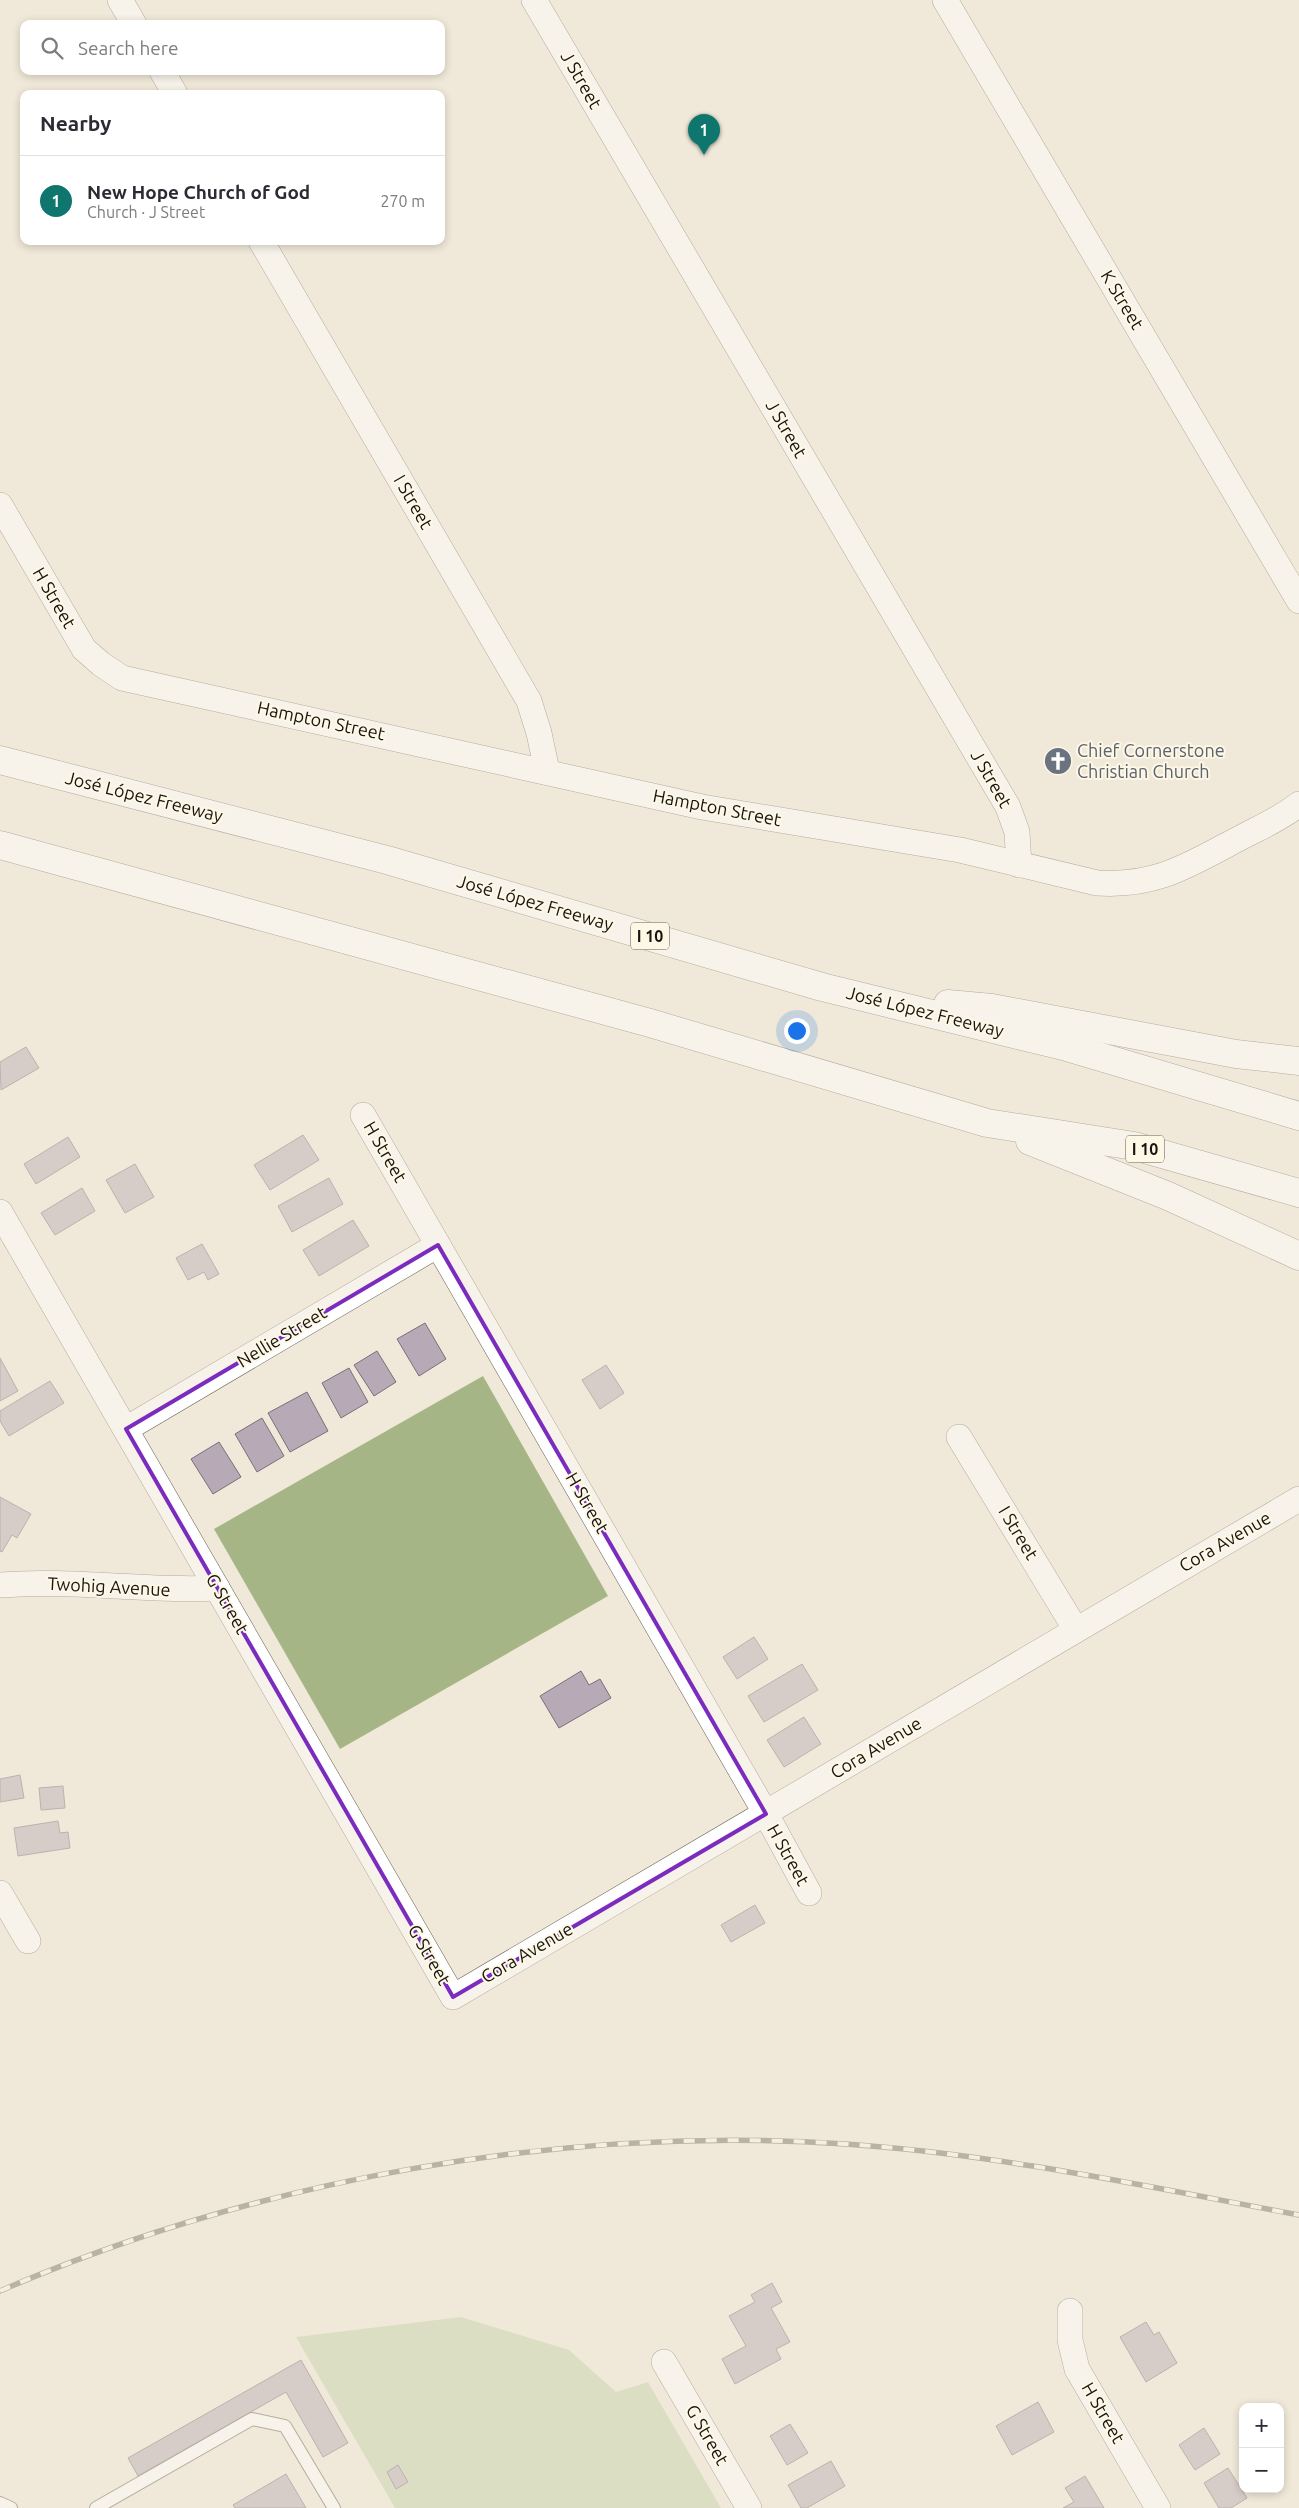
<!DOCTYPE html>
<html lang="en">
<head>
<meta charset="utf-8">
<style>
  :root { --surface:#fff; --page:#f7f7f7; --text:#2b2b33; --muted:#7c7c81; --line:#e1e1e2; --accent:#0f766e }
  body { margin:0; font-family:Ubuntu,sans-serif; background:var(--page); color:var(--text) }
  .controls { position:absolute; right:15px; bottom:15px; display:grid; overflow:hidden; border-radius:10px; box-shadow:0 2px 8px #0003 }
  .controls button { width:45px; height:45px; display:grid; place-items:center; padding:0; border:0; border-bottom:1px solid var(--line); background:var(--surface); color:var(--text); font:25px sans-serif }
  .you { position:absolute; left:796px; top:1030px; width:18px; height:18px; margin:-12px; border:4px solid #fff; border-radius:50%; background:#1a73e8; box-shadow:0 0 0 8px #1a73e833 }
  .badge { display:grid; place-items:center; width:32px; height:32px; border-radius:50%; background:var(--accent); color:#fff; font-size:16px; font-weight:700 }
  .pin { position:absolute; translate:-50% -41px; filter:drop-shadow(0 1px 2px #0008) }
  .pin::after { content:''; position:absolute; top:26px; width:18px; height:15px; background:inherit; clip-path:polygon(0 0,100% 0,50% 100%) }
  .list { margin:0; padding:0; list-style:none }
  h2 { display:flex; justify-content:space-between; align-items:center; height:65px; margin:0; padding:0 20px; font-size:21px }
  h2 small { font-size:16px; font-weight:400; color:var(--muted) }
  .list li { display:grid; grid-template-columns:32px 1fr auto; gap:15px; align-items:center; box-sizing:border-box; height:90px; padding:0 20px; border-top:1px solid var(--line) }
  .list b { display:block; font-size:19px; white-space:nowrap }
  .list p { margin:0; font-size:16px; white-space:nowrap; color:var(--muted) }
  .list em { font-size:16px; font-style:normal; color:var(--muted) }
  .icon { flex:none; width:28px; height:28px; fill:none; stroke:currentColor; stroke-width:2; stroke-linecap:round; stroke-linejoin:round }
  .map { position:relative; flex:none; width:1299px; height:2508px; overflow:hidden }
  .search { position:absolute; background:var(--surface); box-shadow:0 2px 8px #0003; left:20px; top:20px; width:425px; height:55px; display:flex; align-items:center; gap:12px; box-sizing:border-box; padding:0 18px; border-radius:10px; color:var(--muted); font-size:19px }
  .panel { position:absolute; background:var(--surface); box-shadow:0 2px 8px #0003; left:20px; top:90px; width:425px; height:155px; border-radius:10px }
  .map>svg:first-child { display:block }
</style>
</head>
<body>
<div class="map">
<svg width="1299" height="2508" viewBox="0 0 1299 2508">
  <rect width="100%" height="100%" fill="#f0e9d9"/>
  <path fill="#c4d0ab" d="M461 2317 569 2350 616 2392 648 2382 721 2508H395L296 2337Z"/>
  <path fill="#a6b585" d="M483 1376 608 1596 340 1749 214 1529Z"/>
  <g fill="#b7aab6" stroke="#7b6e79">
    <path d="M26 1047 39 1068 1 1090 0 1062Z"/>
    <path d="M303 1135 319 1160 270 1190 254 1165Z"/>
    <path d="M68 1137 80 1157 36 1184 24 1164Z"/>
    <path d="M135 1164 154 1197 125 1213 106 1180Z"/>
    <path d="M329 1178 343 1204 292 1232 278 1206Z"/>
    <path d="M82 1188 95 1211 55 1235 41 1213Z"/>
    <path d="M353 1220 369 1246 319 1276 303 1250Z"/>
    <path d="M202 1244 219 1274 208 1280 204 1272 188 1280 176 1258Z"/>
    <path d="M425 1323 446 1359 419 1376 397 1339Z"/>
    <path d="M377 1351 396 1382 374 1396 354 1365Z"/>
    <path d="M0 1358 18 1391 0 1401Z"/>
    <path d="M606 1365 624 1393 600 1409 582 1380Z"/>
    <path d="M349 1368 368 1402 341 1418 322 1383Z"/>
    <path d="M50 1381 64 1403 9 1436 0 1421V1411Z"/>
    <path d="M307 1392 328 1431 290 1452 268 1413Z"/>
    <path d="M262 1418 284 1456 257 1472 235 1434Z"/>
    <path d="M219 1442 241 1477 213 1494 191 1459Z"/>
    <path d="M0 1497 31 1514 17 1538 12 1535 2 1552 0 1551Z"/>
    <path d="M754 1637 768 1659 737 1679 723 1657Z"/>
    <path d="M802 1664 818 1690 764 1722 748 1696Z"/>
    <path d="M581 1671 589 1685 600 1679 611 1698 559 1728 540 1696Z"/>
    <path d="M804 1717 821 1744 784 1767 767 1740Z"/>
    <path d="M20 1775 24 1798 0 1802V1779Z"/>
    <path d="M63 1786 65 1808 41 1810 39 1788Z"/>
    <path d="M58 1821 60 1833 68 1832 70 1848 18 1856 14 1828Z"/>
    <path d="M755 1905 765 1923 731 1942 721 1925Z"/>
    <path d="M772 2283 782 2302 771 2308 790 2342 776 2349 781 2359 735 2384 722 2359 746 2346 729 2316 755 2302 751 2295Z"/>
    <path d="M1146 2322 1154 2335 1159 2332 1177 2363 1146 2382 1120 2337Z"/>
    <path d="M301 2360 348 2443 323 2457 286 2392 138 2476 128 2458Z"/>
    <path d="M1038 2402 1054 2432 1012 2455 996 2426Z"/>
    <path d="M790 2424 808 2453 787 2465 770 2436Z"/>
    <path d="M1204 2428 1220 2454 1195 2470 1179 2445Z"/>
    <path d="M831 2461 845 2486 807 2508H801L788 2485Z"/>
    <path d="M398 2465 408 2482 396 2489 387 2472Z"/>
    <path d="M1228 2468 1247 2498 1231 2508H1219L1204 2483Z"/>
    <path d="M286 2474 306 2508H235L233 2505Z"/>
    <path d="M1085 2476 1104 2508H1063L1074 2502 1065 2488Z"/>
  </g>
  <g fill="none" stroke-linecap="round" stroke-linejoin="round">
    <defs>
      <g id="service">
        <path d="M0 2503 11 2508"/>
        <path d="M96 2508 252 2419 285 2426 334 2508"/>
      </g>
      <g id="minor">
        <path d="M120 0 134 24"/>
        <path d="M534 0 1008 807 1017 832 1019 865"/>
        <path d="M945 0 1299 601"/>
        <path d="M162 71 175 94"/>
        <path d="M261 241 529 701 539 733 547 771"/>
        <path d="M0 505 84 649 101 664 122 678 702 807 960 850 1097 883C1158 887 1190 864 1242 837 1261 827 1282 818 1299 804"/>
        <path d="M363 1115 766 1814 809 1893"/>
        <path d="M0 1212 453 1997 1299 1499"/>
        <path d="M126 1429 438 1245"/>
        <path d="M959 1437 1076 1630"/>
        <path d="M0 1585C72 1579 145 1592 217 1588"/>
        <path d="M0 1893 28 1941"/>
        <path d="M1070 2311V2340L1077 2369 1158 2508"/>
        <path d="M664 2362 749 2508"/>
      </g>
      <g id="motorway">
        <path d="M0 760 387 860 822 987 1067 1047 1299 1116"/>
        <path d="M0 845 650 1023 987 1123 1134 1146 1299 1193"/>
        <path d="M948 1004 992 1008 1236 1054 1299 1061"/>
        <path d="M1030 1141 1168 1196 1299 1256"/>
      </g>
    </defs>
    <use href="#service" stroke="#696456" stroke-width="14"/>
    <use href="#minor" stroke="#696456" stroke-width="26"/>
    <use href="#motorway" stroke="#696456" stroke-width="29"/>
    <use href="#service" stroke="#fff" stroke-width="12"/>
    <use href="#minor" stroke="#fff" stroke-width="25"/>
    <use href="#motorway" stroke="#fff" stroke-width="28"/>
    <defs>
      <path id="rail" d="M0 2291C259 2179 564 2125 845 2144 998 2154 1149 2187 1299 2215"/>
    </defs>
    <use href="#rail" stroke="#767267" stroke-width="5.5"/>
    <use href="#rail" stroke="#fdf7e6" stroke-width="4" stroke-dasharray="11" stroke-linecap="butt"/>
  </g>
  <path d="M0 0H1299V2508H0ZM438 1245 766 1814 453 1997 126 1429Z" fill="#f0e9d9" fill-opacity=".55" fill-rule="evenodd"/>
  <path fill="none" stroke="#7b2cbf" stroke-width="4" stroke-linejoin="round" d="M438 1245 766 1814 453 1997 126 1429Z"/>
  <defs>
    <symbol id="church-disc" viewBox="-11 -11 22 22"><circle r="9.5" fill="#6b7280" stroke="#fdf7e6"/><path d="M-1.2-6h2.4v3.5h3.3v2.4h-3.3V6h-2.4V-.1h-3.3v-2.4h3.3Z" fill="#fff"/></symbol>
  </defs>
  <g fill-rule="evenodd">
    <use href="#church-disc" x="1042" y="745" width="32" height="32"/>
  </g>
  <g text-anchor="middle" stroke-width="4" stroke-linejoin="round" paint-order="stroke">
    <g fill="#fdf7e6" stroke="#5c5950" stroke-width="1">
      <rect x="631" y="922.5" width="38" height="27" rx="4"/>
      <rect x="1126" y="1135.5" width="38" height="27" rx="4"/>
    </g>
    <g font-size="16" font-weight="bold" fill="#17150f">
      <text x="650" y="942">I 10</text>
      <text x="1145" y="1155">I 10</text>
    </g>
    <g font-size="18" fill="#17150f" stroke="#fdf7e6">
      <text transform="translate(581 80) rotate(60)" y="6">J Street</text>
      <text transform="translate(1122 300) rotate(59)" y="6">K Street</text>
      <text transform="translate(786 429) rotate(60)" y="6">J Street</text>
      <text transform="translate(413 502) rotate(60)" y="6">I Street</text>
      <text transform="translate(54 598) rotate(60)" y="6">H Street</text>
      <text transform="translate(321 721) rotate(12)" y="6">Hampton Street</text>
      <text transform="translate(991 779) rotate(60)" y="6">J Street</text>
      <text transform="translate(144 797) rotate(14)" y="6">José López Freeway</text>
      <text transform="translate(717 808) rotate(11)" y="6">Hampton Street</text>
      <text transform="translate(535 903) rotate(16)" y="6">José López Freeway</text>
      <text transform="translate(925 1012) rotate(14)" y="6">José López Freeway</text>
      <text transform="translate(385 1152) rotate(60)" y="6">H Street</text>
      <text transform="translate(282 1337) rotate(-31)" y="6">Nellie Street</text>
      <text transform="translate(587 1503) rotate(60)" y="6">H Street</text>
      <text transform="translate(1018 1533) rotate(59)" y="6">I Street</text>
      <text transform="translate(1225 1542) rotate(-30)" y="6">Cora Avenue</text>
      <text transform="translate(109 1587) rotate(3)" y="6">Twohig Avenue</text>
      <text transform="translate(227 1604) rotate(60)" y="6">G Street</text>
      <text transform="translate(876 1748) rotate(-31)" y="6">Cora Avenue</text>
      <text transform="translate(788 1855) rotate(61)" y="6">H Street</text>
      <text transform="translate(527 1953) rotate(-30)" y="6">Cora Avenue</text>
      <text transform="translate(429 1955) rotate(60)" y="6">G Street</text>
      <text transform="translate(1103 2413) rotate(60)" y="6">H Street</text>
      <text transform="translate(707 2435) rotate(60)" y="6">G Street</text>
    </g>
    <g font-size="18" fill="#5b616d" stroke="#fdf7e6" text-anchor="start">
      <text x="1077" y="757">Chief Cornerstone<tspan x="1077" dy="21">Christian Church</tspan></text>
    </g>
  </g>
</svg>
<div class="controls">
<button>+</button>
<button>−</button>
</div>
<div class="you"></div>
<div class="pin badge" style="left:704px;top:155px">1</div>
<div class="search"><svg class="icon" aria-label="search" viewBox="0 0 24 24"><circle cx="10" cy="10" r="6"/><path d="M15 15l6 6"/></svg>Search here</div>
<section class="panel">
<h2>Nearby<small></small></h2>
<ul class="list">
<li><span class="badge">1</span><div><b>New Hope Church of God</b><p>Church · J Street</p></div><em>270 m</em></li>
</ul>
</section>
</div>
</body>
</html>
